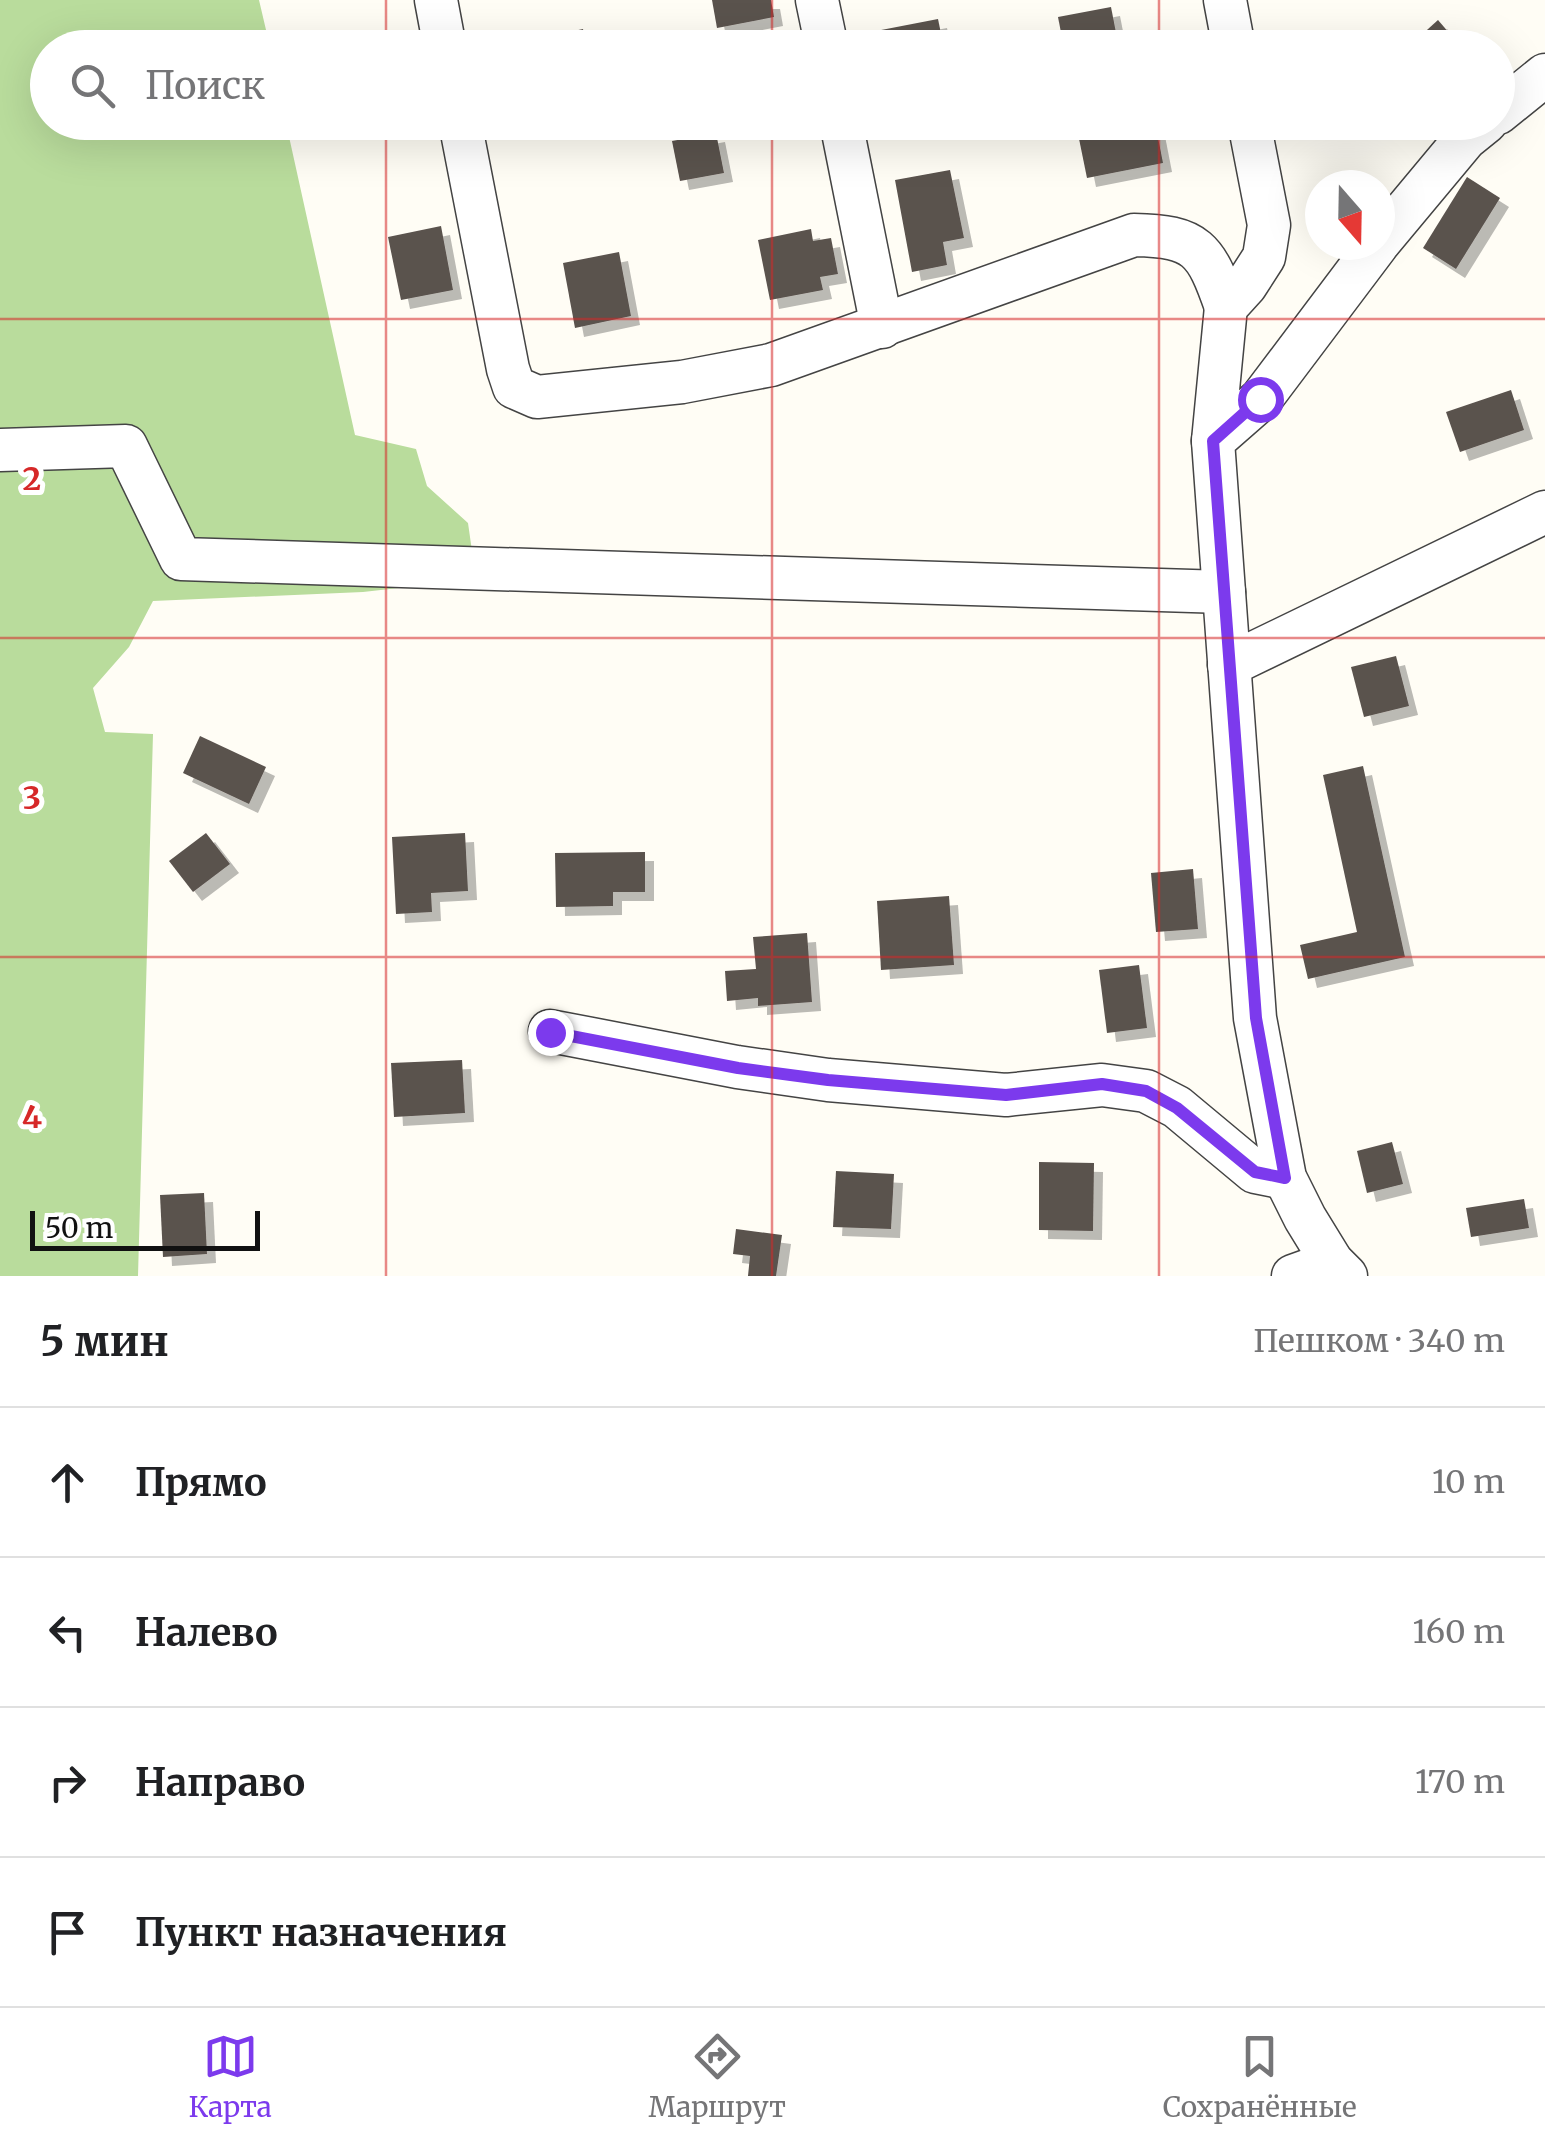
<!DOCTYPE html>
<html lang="ru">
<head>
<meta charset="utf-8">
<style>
  :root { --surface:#fff; --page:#f2f2f2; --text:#202124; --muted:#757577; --line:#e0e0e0; --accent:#7c3aed }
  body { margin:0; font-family:Merriweather,serif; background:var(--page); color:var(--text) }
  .compass { position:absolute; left:1305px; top:170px; width:90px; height:90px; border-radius:50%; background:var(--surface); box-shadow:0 10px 40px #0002; rotate:160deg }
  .scale { position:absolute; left:30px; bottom:25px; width:230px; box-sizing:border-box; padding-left:10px; border:5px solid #111; border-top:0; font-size:28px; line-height:35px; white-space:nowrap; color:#111; -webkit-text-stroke:8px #fff; paint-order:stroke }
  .stop { position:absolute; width:30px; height:30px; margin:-22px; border:8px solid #7c3aed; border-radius:50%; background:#fff }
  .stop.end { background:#7c3aed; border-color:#fff; box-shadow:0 2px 10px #0008 }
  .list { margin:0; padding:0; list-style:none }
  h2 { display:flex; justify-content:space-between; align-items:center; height:130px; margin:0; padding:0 40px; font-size:42px }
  h2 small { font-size:32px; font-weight:400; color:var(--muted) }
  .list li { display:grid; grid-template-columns:65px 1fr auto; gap:30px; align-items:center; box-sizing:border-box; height:150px; padding:0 40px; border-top:2px solid var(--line) }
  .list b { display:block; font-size:38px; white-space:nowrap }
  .list em { font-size:32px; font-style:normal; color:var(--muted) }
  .icon { flex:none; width:55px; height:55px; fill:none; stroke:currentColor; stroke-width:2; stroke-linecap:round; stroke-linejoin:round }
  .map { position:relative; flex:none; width:1545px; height:1276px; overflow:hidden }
  .search { position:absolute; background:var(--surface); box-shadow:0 10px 40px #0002; left:30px; right:30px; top:30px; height:110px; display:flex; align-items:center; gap:25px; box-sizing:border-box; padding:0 35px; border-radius:55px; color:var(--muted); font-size:38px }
  .sheet { height:730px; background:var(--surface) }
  nav { display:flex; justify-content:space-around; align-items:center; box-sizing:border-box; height:140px; border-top:2px solid var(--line); background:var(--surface); font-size:28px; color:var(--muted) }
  nav a { display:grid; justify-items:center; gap:5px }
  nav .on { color:var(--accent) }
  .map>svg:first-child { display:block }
</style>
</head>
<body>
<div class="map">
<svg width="1545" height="1276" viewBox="0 0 1545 1276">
  <defs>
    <filter id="shadow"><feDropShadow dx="9" dy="9" stdDeviation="0" flood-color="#0004"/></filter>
  </defs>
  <rect width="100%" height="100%" fill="#fffdf5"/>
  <path fill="#b9dc9c" d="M0 0H259L270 47 48 48V122L286 123 355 435 416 449 427 486 468 523 474 565 443 583 363 592 153 601 129 647 93 688 105 732 153 734 138 1276H0Z"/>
  <g fill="#5a524d" filter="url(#shadow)">
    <path d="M712 0H771L774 17 717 28Z"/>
    <path d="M1111 7 1119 48H1064L1058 17Z"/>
    <path d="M938 19 944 48H879L876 31Z"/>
    <path d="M1438 20 1462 48H1407Z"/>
    <path d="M583 29 586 48H548L546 37Z"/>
    <path d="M1086 122H1155L1163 163 1087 178 1076 124Z"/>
    <path d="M716 133 724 173 680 181 672 141Z"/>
    <path d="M950 170 964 238 943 242 947 265 912 272 895 180Z"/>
    <path d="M1467 177 1500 198 1456 269 1423 248Z"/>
    <path d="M441 226 453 290 401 300 388 237Z"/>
    <path d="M811 229 813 241 831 238 838 274 820 277 823 290 770 300 758 240Z"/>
    <path d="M619 252 631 316 575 328 563 263Z"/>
    <path d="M1511 390 1524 430 1460 452 1446 412Z"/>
    <path d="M1396 656 1409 706 1364 717 1351 667Z"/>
    <path d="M200 736 266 767 249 804 183 773Z"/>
    <path d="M1363 766 1405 957 1308 979 1300 945 1357 932 1323 775Z"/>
    <path d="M206 833 230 864 193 892 169 861Z"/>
    <path d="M465 833 468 891 431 893 432 912 396 914 392 837Z"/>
    <path d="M645 852V892H613V906L556 907 555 853Z"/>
    <path d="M1193 869 1198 929 1156 932 1151 873Z"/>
    <path d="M949 896 954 965 881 970 877 901Z"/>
    <path d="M807 933 812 1002 758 1006V998L727 1001 725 971 756 969 753 937Z"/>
    <path d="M1139 965 1147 1028 1107 1033 1099 970Z"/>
    <path d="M462 1060 465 1113 394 1117 391 1063Z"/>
    <path d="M1392 1142 1403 1184 1367 1193 1357 1151Z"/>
    <path d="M1039 1162 1094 1163 1093 1231 1039 1230Z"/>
    <path d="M836 1171 894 1174 891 1229 833 1227Z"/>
    <path d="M204 1193 207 1254 163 1257 160 1195Z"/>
    <path d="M1524 1199 1529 1228 1471 1237 1466 1208Z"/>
    <path d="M736 1229 782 1235 776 1276H748L750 1256 733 1254Z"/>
  </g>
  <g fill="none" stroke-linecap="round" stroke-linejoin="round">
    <defs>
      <g id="minor">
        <path d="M436 0 445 48"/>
        <path d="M817 0 827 48"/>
        <path d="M1225 0 1234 48"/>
        <path d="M1498 113 1545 75"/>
        <path d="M460 122 508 369 514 387 537 397 682 382 771 365 1134 235C1197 236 1206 249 1226 307"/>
        <path d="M841 122 882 327"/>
        <path d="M1380 241 1465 139 1486 122"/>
        <path d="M1213 441 1226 307 1246 285 1264 257 1269 225 1249 122"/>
        <path d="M0 450 126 446 181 559 1224 592"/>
        <path d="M1229 665 1545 512"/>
        <path d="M550 1031 737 1067 828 1080 1006 1095 1102 1085 1146 1091 1177 1107 1255 1172 1285 1178"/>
        <path d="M1293 1276 1332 1262"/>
        <path d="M1346 1276 1332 1262 1305 1218 1285 1178 1255 1018 1213 441 1261 399 1377 245"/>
      </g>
    </defs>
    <use href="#minor" stroke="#444" stroke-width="45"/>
    <use href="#minor" stroke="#fff" stroke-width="42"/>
  </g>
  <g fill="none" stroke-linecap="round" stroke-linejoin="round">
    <path stroke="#7c3aed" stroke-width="12" d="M550 1032 738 1068 828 1080 1006 1095 1102 1084 1146 1091 1177 1108 1255 1172 1285 1178 1256 1018 1213 441 1260 399"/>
  </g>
  <path fill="none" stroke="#d62828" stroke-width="2.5" stroke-opacity="0.55" d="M386 0V48M772 0V48M1159 0V48M386 122V1276M772 122V1276M1159 122V1276M0 319H1545M0 638H1545M0 957H1545"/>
  <g font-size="32" text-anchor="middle" font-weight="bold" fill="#d62828" stroke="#fff" stroke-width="10" stroke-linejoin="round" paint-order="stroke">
    <text x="32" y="490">2</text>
    <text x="32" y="809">3</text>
    <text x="32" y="1128">4</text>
  </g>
</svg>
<svg class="compass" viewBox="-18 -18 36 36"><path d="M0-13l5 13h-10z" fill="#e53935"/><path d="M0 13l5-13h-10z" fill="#757577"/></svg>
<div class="scale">50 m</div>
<div class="stop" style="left:1260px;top:399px"></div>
<div class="stop end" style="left:550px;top:1032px"></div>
<div class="search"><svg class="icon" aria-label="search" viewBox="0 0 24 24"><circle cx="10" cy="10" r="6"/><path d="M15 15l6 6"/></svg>Поиск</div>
</div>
<section class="sheet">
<h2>5 мин<small>Пешком · 340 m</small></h2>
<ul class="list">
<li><svg class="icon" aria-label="ahead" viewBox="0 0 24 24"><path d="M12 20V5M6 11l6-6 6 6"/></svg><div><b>Прямо</b></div><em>10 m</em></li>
<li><svg class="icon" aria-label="left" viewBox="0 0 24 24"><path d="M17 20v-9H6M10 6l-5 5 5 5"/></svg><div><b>Налево</b></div><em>160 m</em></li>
<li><svg class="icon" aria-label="right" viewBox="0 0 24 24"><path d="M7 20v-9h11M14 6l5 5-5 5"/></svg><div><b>Направо</b></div><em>170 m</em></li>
<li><svg class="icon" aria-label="arrive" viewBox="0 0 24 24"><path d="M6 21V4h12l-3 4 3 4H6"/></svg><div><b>Пункт назначения</b></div></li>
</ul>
</section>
<nav>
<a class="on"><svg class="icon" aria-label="map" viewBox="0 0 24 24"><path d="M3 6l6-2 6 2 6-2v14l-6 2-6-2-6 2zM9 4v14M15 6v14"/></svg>Карта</a>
<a><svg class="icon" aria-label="directions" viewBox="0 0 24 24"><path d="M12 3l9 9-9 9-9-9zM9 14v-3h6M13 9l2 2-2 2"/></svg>Маршрут</a>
<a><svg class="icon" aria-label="saved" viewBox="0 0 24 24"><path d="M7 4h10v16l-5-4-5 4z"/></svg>Сохранённые</a>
</nav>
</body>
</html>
